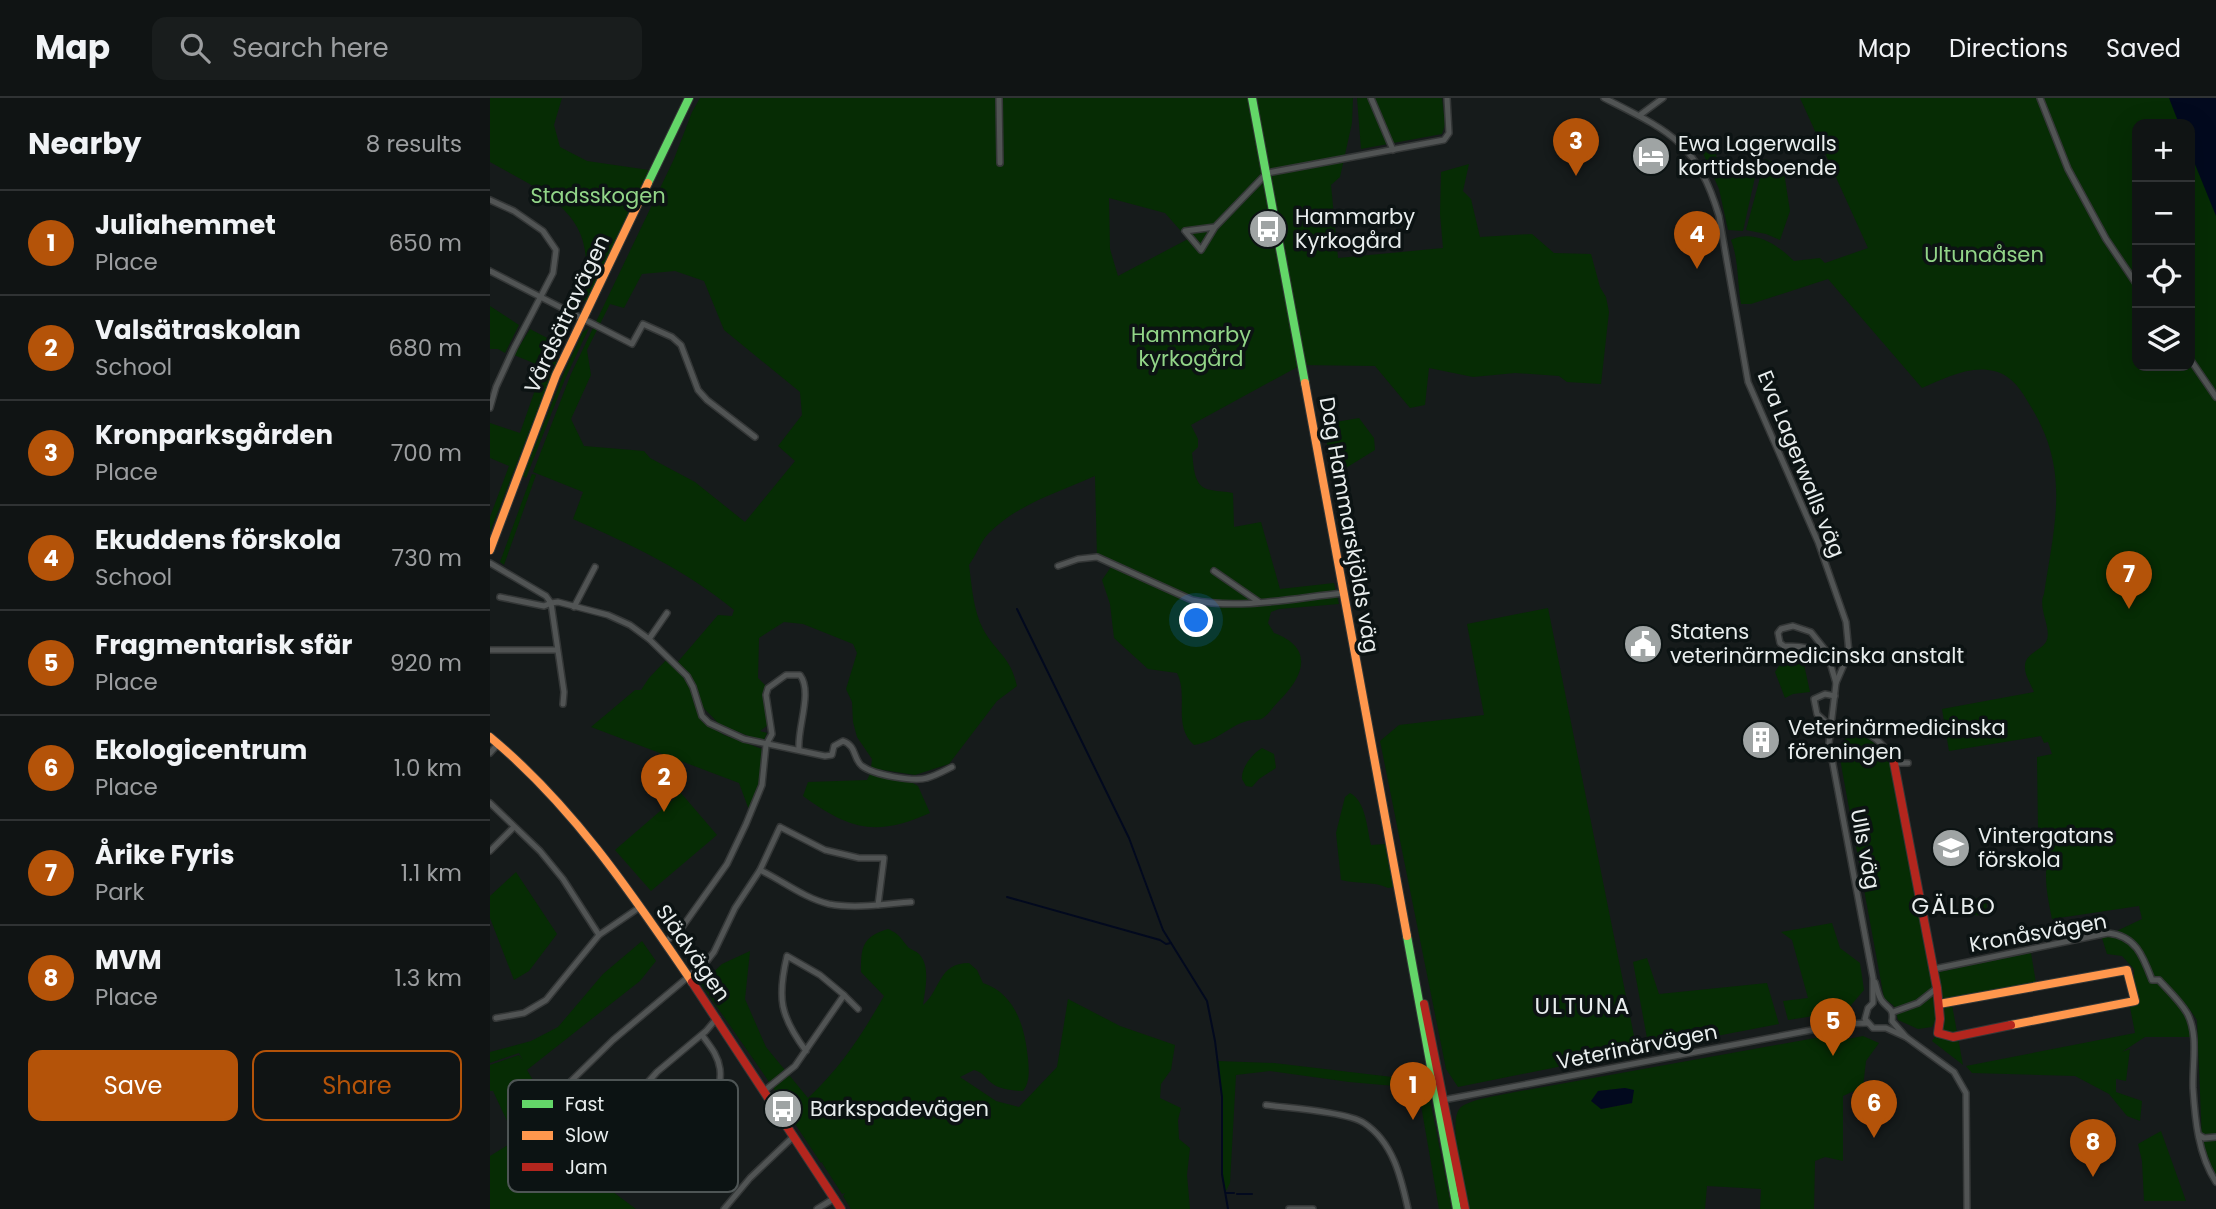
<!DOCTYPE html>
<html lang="en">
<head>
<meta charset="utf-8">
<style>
  :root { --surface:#101414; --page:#191d1d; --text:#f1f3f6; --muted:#9c9ea0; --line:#303334; --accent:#b45309 }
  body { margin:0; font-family:Poppins,sans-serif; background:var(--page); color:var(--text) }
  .controls { position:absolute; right:21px; top:21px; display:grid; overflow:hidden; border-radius:14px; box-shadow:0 7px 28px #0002 }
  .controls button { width:63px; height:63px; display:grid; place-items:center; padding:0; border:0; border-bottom:2px solid var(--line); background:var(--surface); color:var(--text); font:35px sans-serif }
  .you { position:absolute; left:707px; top:523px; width:24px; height:24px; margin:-18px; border:5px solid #fff; border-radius:50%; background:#1a73e8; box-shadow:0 0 0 10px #1a73e833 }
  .badge { display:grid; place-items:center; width:46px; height:46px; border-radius:50%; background:var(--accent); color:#fff; font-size:23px; font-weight:700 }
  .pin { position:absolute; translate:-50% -58px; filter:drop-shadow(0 2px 4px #0008) }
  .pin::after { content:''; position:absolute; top:37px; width:24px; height:21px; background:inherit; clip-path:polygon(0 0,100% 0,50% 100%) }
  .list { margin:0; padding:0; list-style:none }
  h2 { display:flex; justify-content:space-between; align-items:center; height:91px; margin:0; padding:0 28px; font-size:30px }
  h2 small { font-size:23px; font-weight:400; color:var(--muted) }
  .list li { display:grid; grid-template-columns:46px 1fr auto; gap:21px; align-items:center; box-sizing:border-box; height:105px; padding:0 28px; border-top:2px solid var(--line) }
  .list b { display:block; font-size:26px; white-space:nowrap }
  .list p { margin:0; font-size:23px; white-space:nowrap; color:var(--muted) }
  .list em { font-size:23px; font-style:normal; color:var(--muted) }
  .actions { display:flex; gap:14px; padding:21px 28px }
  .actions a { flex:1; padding:16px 0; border:2px solid var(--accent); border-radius:14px; text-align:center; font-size:24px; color:var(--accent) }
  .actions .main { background:var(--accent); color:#fff }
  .icon { flex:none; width:38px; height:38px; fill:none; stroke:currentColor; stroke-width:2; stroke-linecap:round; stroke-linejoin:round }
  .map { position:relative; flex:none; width:1726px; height:1111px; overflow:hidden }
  header { display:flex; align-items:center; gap:42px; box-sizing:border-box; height:98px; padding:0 35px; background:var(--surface); border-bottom:2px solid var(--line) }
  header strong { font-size:33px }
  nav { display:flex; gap:38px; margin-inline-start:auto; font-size:24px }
  .search { width:490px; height:63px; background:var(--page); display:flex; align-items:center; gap:18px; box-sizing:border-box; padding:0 24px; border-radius:14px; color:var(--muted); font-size:26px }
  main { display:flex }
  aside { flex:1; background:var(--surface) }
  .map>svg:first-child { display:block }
</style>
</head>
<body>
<header>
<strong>Map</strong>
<div class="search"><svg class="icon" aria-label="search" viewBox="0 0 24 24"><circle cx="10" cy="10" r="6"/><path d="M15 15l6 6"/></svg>Search here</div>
<nav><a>Map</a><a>Directions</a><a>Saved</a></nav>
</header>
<main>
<aside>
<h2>Nearby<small>8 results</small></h2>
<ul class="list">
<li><span class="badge">1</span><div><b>Juliahemmet</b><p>Place</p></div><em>650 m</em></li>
<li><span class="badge">2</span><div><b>Valsätraskolan</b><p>School</p></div><em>680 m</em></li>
<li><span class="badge">3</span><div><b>Kronparksgården</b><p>Place</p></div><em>700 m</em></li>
<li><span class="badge">4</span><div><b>Ekuddens förskola</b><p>School</p></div><em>730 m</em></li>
<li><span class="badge">5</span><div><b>Fragmentarisk sfär</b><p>Place</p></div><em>920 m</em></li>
<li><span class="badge">6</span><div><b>Ekologicentrum</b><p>Place</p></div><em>1.0 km</em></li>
<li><span class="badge">7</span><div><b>Årike Fyris</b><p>Park</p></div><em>1.1 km</em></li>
<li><span class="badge">8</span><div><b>MVM</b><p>Place</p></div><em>1.3 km</em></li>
</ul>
<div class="actions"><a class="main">Save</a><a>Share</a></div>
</aside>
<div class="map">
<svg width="1726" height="1111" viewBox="0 0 1726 1111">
  <rect width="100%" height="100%" fill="#161b1b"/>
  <g fill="#062c04" fill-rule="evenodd">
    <path d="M0 0H72L64 27 70 49 97 63 159 72 97 202 80 208C85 198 94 185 95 174 103 112 44 89 0 64Z"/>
    <path d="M210 0H863L862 25 850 79 841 87 848 160 953 150 950 116 951 74 979 66 973 93 981 101 990 139 1042 136 1064 155 1101 156 1110 189 1116 199 1119 214 1111 286 1077 284 1069 278 1025 275 983 279 939 270 935 307 920 310 885 268 811 267 701 327 708 341V349L702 355C704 368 703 390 721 392 729 394 735 393 743 395L744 429 771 424 790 491 844 485 849 506 789 511 781 514 778 525 784 535C825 550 814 579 788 604 783 609 779 616 773 620 768 623 763 621 757 623 737 629 728 643 704 647 682 627 699 599 687 575L658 571 624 540 620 506 612 482 623 466 607 459 605 378C569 394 528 406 499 435 490 444 487 456 479 467 482 489 483 511 493 531 506 555 520 557 527 588L507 603 459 666 425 677 381 670 382 661 367 639 363 624 362 604 356 591 367 555 363 546 313 526 294 524 269 540 268 580 278 590 276 597 282 624 270 633 277 635 273 644 229 626 209 605 213 619 212 623 234 637 272 651 270 683 259 712 249 685 101 629 145 592H151L159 580 178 560 186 566 228 517 242 518 244 512C196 472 140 446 83 421L93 394 43 374 81 276 184 61 202 14ZM619 100 675 115 698 141 628 178 620 151ZM185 173 214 183 234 232 310 294 312 317 288 348 305 363 255 424 205 384 160 360 154 353 94 348 81 321 101 277 97 252 120 206 134 210 152 176Z"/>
    <path d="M867 0H952L955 26 952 36 871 51Z"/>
    <path d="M1310 0H1726V1080L1712 1043 1707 922 1698 909 1700 939H1655L1632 954 1640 951 1636 983 1626 981V994L1652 1003 1650 1023 1637 1018 1619 996 1585 978 1482 975 1476 968 1645 935 1640 909 1649 903 1644 887V871L1632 858 1617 856 1612 840 1652 821 1649 808 1562 821C1555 786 1552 770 1565 736L1548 732 1547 659 1562 656 1558 644 1554 645 1551 638 1459 653 1452 611 1544 594C1541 587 1534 576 1535 568 1535 556 1550 553 1556 544 1563 531 1547 511 1554 496 1565 423 1581 370 1538 304 1529 288 1518 274 1498 272 1476 269 1451 282 1432 290L1338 181 1261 206H1251C1247 184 1249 163 1241 142 1264 131 1288 147 1304 163L1330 160 1335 165 1378 150ZM1647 26H1700V268H1647Z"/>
    <path d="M1218 49 1227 51 1226 59 1267 70 1253 133 1238 132 1229 91 1213 55Z"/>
    <path d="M1275 61 1293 68 1300 113 1290 142 1276 136 1256 132Z"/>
    <path d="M0 208 29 227 15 255 8 251H0Z"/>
    <path d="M76 219 81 226 0 434V419L19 368 0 360V325L30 335 53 269 24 257 40 231 65 244Z"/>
    <path d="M99 230 75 281 36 380 33 378 76 270 93 234Z"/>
    <path d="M869 320 884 340 885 352 851 373 853 384 847 410 834 326Z"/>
    <path d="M42 376 46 377 14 467 10 464Z"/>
    <path d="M1058 510 1147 953 968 989 956 971 890 643 909 627 994 617 977 526Z"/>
    <path d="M1313 562 1320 594 1303 596 1295 600 1285 574 1292 563Z"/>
    <path d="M1359 633C1384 642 1395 648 1403 675L1443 883 1447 918 1442 929 1428 931 1408 922 1404 908 1394 900 1352 672 1349 654Z"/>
    <path d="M772 650 784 656 786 670 769 681 762 689 756 688 752 681C751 670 762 656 772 650Z"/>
    <path d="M380 676 421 684 428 688 440 715C386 739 360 732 313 698L318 684 377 682Z"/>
    <path d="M191 695 227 737 161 793 125 752Z"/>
    <path d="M860 695C876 703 877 731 881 747L895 746 903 789 898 790C883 783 867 786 851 782L846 735 855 699Z"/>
    <path d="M26 774 67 836 39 873 24 882 0 820V798Z"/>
    <path d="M1475 800 1497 801 1496 818 1474 816Z"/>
    <path d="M1342 825 1350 850 1370 865 1374 892 1356 913 1298 922 1293 903 1318 900 1302 842 1291 834Z"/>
    <path d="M398 831C411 837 410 840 419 850 422 852 426 853 429 856 441 868 435 892 433 907 451 892 448 865 479 865L487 872 493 885C526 896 535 930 538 961 539 972 540 985 533 993 525 993 509 991 503 986 495 981 495 975 484 972L470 979 506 1003 529 1009 567 969 578 901 630 928 685 947 681 972 671 986 670 1000 691 1010 688 1022 689 1041 700 1050 697 1077 700 1111H361L353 1098 355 1095 352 1096 332 1065 334 1063 331 1065 299 1017 310 1007 300 1014 211 886 232 866 260 853 255 901 276 949 318 1000C352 968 371 938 394 898L371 874C371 849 372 839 398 831Z"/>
    <path d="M152 843 166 863 150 883 37 972 86 1054 115 1088 146 1111H0V1058L26 1042 3 993H0V967L29 957 33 963 29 955 0 965V954L41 943 68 929 113 876Z"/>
    <path d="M1541 855 1546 885 1453 903 1449 874Z"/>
    <path d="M1157 860 1169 896 1277 885 1289 926 1159 951 1143 864Z"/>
    <path d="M1462 907 1473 967 1442 943 1445 939 1452 940 1450 931 1455 910Z"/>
    <path d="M1336 938 1337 942 1347 943 1373 938 1389 945 1376 963 1373 989 1353 998V1063L1335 1059 1325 1063 1324 1111H1270L1271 1091 1217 1088 1215 1111H980C976 1092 956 1021 971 1009 981 1001 1012 997 1025 994ZM1135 990 1143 992 1142 1005 1111 1011 1108 993Z"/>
    <path d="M727 963 784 965 936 983 962 1111H949L928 990 859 984 780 973 746 977 740 1085 735 1095 732 1076V1000Z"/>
    <path d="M1671 1033 1696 1103H1654L1652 1063 1648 1046Z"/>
  </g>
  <g fill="#02091e">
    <path d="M1679 0H1726V118L1700 54V26H1689Z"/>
    <path d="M1135 990 1144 992 1142 1005 1111 1011 1101 1003 1108 993Z"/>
  </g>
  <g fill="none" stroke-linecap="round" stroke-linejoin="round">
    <g stroke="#02091e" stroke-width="2">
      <path d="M527 511 639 740 673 832 717 903 725 943 732 999V1076L738 1111"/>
      <path d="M517 799 670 842 676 846 681 845"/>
      <path d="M736 1095H744"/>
      <path d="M747 1096H762"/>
    </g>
    <defs>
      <g id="street">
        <path d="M509 0 510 65"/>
        <path d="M881 0 903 52"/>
        <path d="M1114 0C1179 33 1207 44 1229 118L1258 284 1328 444 1356 524 1359 555 1346 585"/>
        <path d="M1550 0 1578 71 1616 141 1647 187"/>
        <path d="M1150 17 1173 0"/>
        <path d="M0 102 24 113 53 133 66 152 63 175 24 250 6 289 0 310"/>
        <path d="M725 129 711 152 695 133 725 129 777 75 954 42 959 35 957 0"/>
        <path d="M0 173 142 246 153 226 182 239 191 247 208 292 217 302 265 339"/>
        <path d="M1700 261 1726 299"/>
        <path d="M0 465 56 498 61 505 68 504 118 517 140 527 159 541 197 578 203 589 212 618 219 625 254 641 335 658 342 657 344 648 353 643C367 648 363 661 372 668 384 677 424 684 437 680 445 678 454 673 462 669"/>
        <path d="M568 468 588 461 607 459 702 502C751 512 804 500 853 495"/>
        <path d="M724 473 769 504"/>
        <path d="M10 499 54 508 61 505 74 594 73 606"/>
        <path d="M84 509 105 469"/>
        <path d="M159 541 177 515"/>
        <path d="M0 552H67"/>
        <path d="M1341 564C1323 549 1316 548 1294 548L1290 545 1288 535 1291 531 1303 528 1321 534 1337 554 1346 585 1339 645 1383 880V905L1378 910 1375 921 1383 930H1396L1416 939"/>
        <path d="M1340 628 1327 616 1324 601 1335 596 1345 598"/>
        <path d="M1340 631C1368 626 1392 638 1404 665H1418"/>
        <path d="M0 655 8 646"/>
        <path d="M0 705 50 753 73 781 109 837"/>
        <path d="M0 753 24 729"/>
        <path d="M270 772C293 783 314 800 339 806 366 811 395 806 421 804"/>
        <path d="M174 844 188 835 237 766 256 726 272 687 276 647 282 636 276 597 278 590 296 577H310C323 594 307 630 309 651"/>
        <path d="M1444 871 1618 835C1646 838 1653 858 1662 882H1669C1678 892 1690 903 1697 915 1709 937 1702 966 1703 990 1705 1021 1708 1057 1726 1084"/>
        <path d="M1385 884C1387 890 1388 898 1392 903 1398 911 1404 910 1402 923L1416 939 1464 974 1476 995 1477 1111"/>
        <path d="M354 897 368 911"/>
        <path d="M1403 914 1428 905 1447 890"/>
        <path d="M6 920 34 915 56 902 109 837 150 809"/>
        <path d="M78 986 123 942 217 863 224 854 245 810 270 772 290 729 335 752 369 760H394L388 807"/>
        <path d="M274 993 305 968 354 897 330 877 297 858C287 900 290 918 316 953"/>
        <path d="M953 1002 1353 926 1378 925"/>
        <path d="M776 1007C798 1010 858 1014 874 1025 903 1044 911 1079 918 1111"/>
        <path d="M111 1037 167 974 216 933 227 920"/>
        <path d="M1709 1037 1714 1040 1726 1039"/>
        <path d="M165 1084C187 1057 235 1008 230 971 228 957 220 948 212 937"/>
        <path d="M234 1111 260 1080 304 1038"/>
        <path d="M327 1111 345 1100"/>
        <path d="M799 1111H823"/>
      </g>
      <g id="fast">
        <path d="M762 0 815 285"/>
        <path d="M158 85 199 0"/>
        <path d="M917 838 967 1111"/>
      </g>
      <g id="slow">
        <path d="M815 285 917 838"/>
        <path d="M0 452 66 277 158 85"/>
        <path d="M0 639C83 708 142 796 202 884"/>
        <path d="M1449 906 1637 872 1645 903 1521 927"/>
      </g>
      <g id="jam">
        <path d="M1404 665 1447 890 1450 921 1448 935 1463 939 1521 927"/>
        <path d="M202 884 351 1111"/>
        <path d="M934 906 975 1111"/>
      </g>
    </defs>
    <use href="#street" stroke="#343737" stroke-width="8"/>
    <use href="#fast" stroke="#343737" stroke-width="10"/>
    <use href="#slow" stroke="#343737" stroke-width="10"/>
    <use href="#jam" stroke="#343737" stroke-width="10"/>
    <use href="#street" stroke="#515454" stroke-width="5"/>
    <use href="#fast" stroke="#63d668" stroke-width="8"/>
    <use href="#slow" stroke="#ff974d" stroke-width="8"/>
    <use href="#jam" stroke="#b3261e" stroke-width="8"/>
  </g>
  <defs>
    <symbol id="hotel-disc" viewBox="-11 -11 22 22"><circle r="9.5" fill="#9fa4a4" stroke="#0c1313"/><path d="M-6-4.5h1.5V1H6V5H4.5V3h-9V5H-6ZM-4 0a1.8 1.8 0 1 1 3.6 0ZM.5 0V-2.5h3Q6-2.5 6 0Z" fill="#fff"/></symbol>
    <symbol id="bus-disc" viewBox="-11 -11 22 22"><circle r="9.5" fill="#9fa4a4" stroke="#0c1313"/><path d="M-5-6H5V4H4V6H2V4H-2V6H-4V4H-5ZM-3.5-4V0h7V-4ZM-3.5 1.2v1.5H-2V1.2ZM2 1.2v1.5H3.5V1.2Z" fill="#fff"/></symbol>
    <symbol id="civic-disc" viewBox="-11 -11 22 22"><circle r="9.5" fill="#9fa4a4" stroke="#0c1313"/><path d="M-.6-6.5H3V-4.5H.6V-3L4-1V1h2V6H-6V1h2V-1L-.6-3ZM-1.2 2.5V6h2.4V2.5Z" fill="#fff"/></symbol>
    <symbol id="building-disc" viewBox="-11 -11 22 22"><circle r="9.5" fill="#9fa4a4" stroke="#0c1313"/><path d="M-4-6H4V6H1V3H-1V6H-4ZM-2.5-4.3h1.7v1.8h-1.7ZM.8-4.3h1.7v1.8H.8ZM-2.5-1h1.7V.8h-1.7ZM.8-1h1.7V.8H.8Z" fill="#fff"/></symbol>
    <symbol id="school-disc" viewBox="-11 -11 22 22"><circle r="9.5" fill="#9fa4a4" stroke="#0c1313"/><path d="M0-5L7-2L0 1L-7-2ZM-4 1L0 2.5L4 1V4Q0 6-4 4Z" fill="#fff"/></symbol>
  </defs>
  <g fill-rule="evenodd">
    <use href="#hotel-disc" x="1139" y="36" width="44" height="44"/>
    <use href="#bus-disc" x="756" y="109" width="44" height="44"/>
    <use href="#civic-disc" x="1131" y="524" width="44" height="44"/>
    <use href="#building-disc" x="1249" y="620" width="44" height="44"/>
    <use href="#school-disc" x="1439" y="728" width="44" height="44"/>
    <use href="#bus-disc" x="271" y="989" width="44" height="44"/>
  </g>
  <g text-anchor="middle" stroke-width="7" stroke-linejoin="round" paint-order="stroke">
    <g font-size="21" fill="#e9eeee" stroke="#0c1313" text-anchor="start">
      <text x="1188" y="53">Ewa Lagerwalls<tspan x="1188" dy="24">korttidsboende</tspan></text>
      <text x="805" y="126">Hammarby<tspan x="805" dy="24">Kyrkogård</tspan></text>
      <text x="1180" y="541">Statens<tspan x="1180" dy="24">veterinärmedicinska anstalt</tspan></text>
      <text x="1298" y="637">Veterinärmedicinska<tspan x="1298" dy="24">föreningen</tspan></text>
      <text x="1488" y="745">Vintergatans<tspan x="1488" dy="24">förskola</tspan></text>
      <text x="320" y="1018">Barkspadevägen</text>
    </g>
    <g font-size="21" fill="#92d588" stroke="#0c1313">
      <text x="108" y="105">Stadsskogen</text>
      <text x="1494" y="164">Ultunaåsen</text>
      <text x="701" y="244">Hammarby<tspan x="701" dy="24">kyrkogård</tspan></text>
    </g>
    <g font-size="21" fill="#e9eeee" stroke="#0c1313">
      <text transform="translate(77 216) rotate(-65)" y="7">Vårdsätravägen</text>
      <text transform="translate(1311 366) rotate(68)" y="7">Eva Lagerwalls väg</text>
      <text transform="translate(859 427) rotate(80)" y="7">Dag Hammarskjölds väg</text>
      <text transform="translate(1375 751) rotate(79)" y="7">Ulls väg</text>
      <text transform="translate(1548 835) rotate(-10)" y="7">Kronåsvägen</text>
      <text transform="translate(203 855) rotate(55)" y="7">Slädvägen</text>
      <text transform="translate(1147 949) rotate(-11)" y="7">Veterinärvägen</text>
    </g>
    <g font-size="23" letter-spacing="2" fill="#e9eeee" stroke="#0c1313">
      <text x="1464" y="816">GÄLBO</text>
      <text x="1093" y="916">ULTUNA</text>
    </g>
  </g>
  <rect x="18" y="982" width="230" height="112" rx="10" fill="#0c1313" stroke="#4e5555" stroke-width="2"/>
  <rect x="32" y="1002" width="31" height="8" fill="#63d668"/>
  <rect x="32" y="1033" width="31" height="9" fill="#ff974d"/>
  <rect x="32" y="1065" width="31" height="8" fill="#b3261e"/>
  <g font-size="19" fill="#e9eeee">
    <text x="75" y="1013">Fast</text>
    <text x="75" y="1044">Slow</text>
    <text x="75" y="1076">Jam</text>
  </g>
</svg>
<div class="controls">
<button>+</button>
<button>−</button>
<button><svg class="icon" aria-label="locate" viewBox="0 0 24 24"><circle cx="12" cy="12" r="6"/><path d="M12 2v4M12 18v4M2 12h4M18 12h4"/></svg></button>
<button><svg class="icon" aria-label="layers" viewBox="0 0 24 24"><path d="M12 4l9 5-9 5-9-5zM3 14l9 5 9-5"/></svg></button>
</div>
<div class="you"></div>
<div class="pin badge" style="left:923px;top:1022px">1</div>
<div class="pin badge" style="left:174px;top:714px">2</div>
<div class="pin badge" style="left:1086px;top:78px">3</div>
<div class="pin badge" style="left:1207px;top:171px">4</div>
<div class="pin badge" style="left:1343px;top:958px">5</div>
<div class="pin badge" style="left:1384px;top:1040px">6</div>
<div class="pin badge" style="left:1639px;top:511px">7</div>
<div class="pin badge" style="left:1603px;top:1079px">8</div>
</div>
</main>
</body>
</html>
